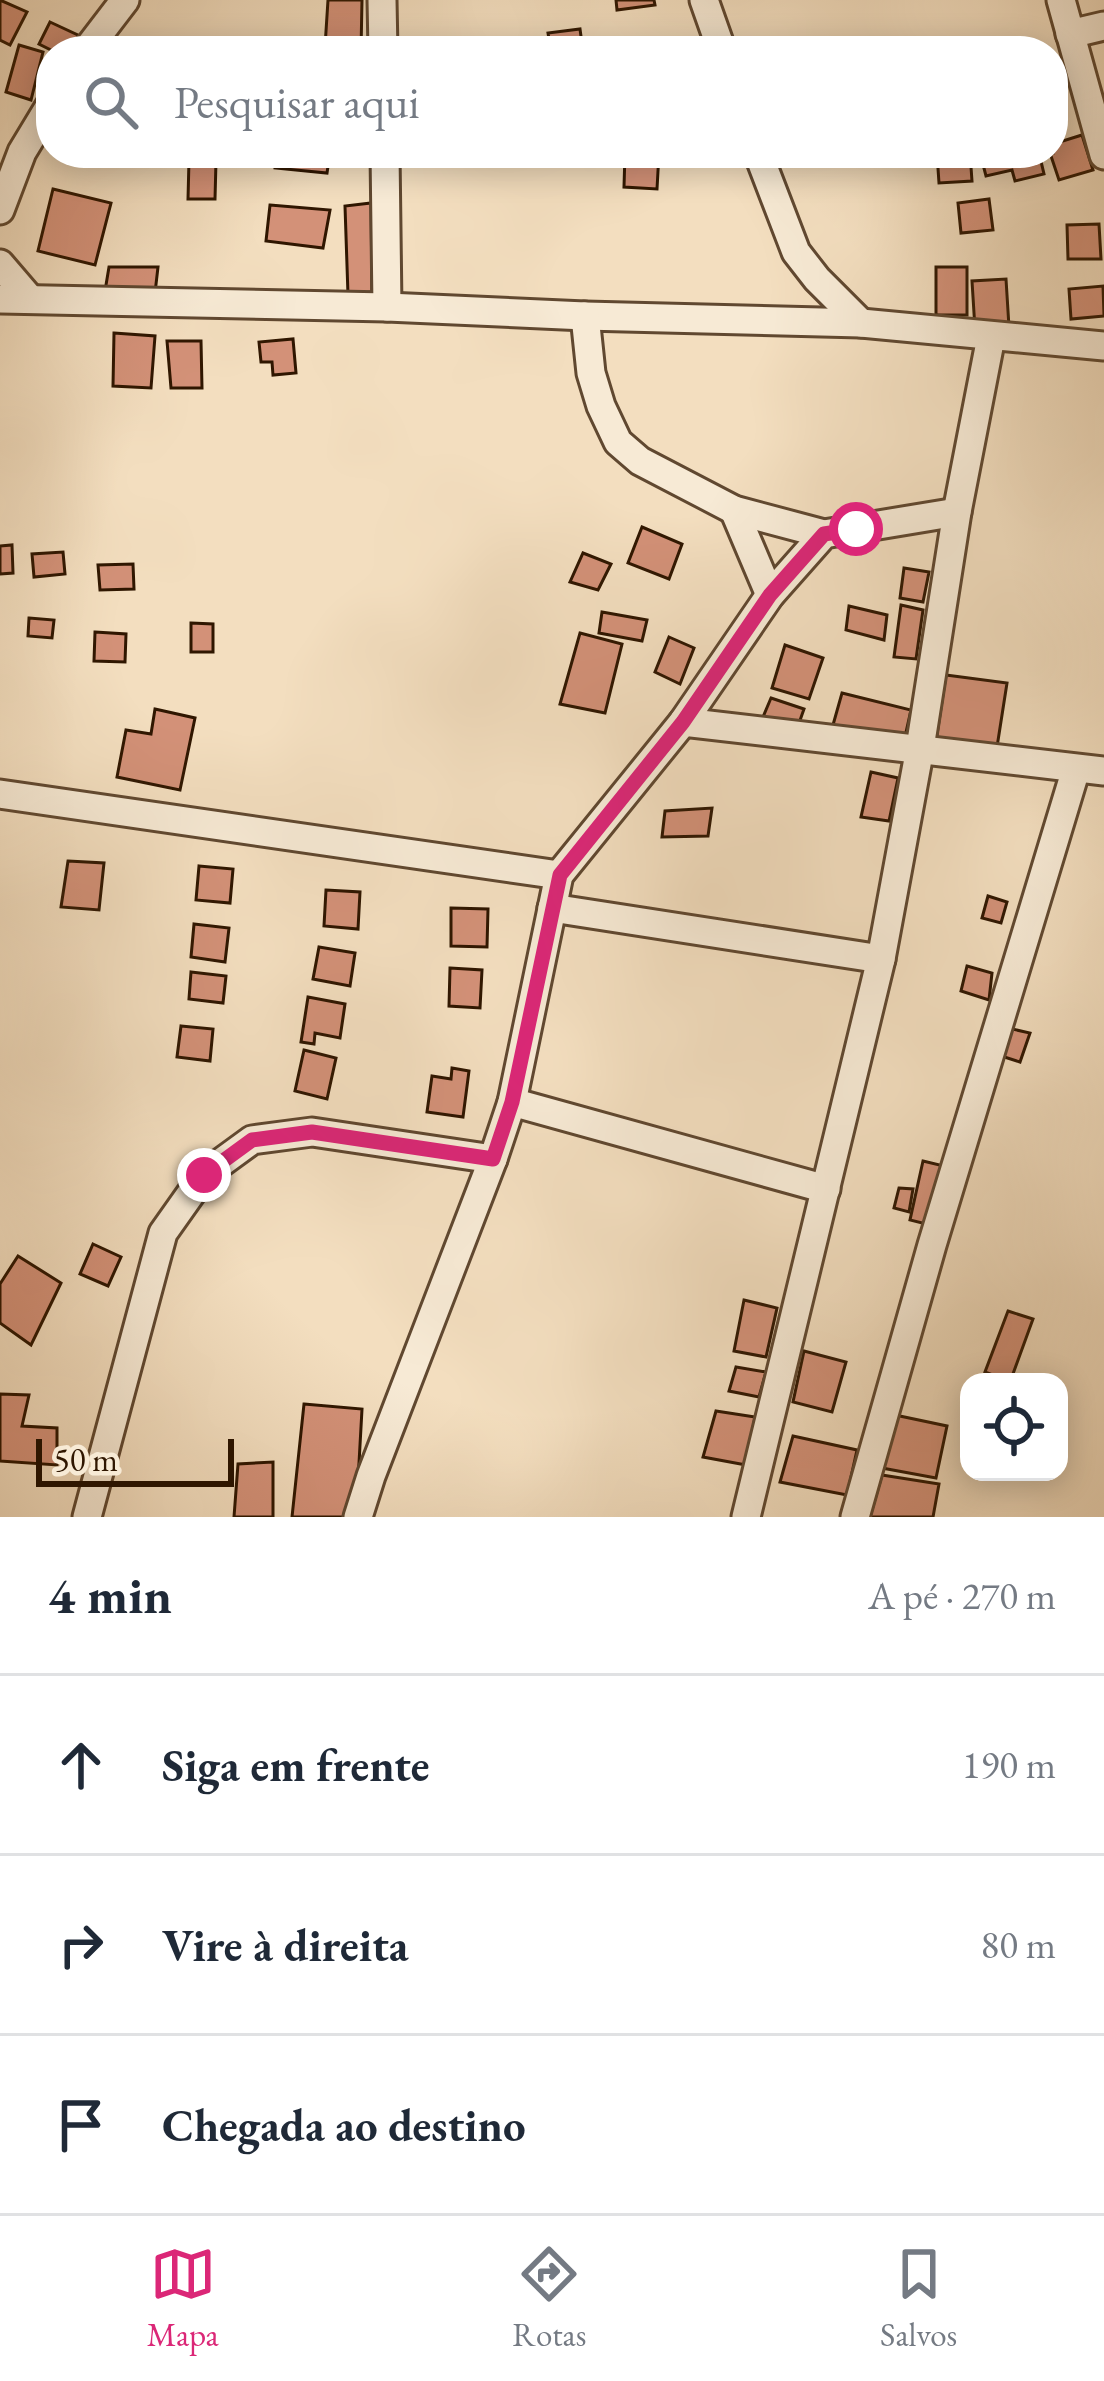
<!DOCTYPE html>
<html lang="pt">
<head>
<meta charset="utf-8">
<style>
  :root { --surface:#fff; --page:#f2f2f3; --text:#1f2937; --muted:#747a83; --line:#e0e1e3; --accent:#db2777 }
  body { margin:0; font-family:"EB Garamond",serif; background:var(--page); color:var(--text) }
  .controls { position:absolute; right:36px; bottom:36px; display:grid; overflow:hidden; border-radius:24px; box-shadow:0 6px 30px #0003 }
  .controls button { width:108px; height:108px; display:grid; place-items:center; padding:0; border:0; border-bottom:3px solid var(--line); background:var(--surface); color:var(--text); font:60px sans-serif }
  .scale { position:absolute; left:36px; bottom:30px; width:198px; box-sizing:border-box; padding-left:12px; border:6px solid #2f1600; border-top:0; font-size:33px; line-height:42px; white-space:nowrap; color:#2f1600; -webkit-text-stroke:9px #f7ead5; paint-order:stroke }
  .stop { position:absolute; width:36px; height:36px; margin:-27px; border:9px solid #db2777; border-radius:50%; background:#fff }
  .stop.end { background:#db2777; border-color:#fff; box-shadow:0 3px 12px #0008 }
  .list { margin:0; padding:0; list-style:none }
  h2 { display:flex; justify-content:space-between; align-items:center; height:156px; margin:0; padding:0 48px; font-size:51px }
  h2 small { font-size:39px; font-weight:400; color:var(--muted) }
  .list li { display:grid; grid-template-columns:78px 1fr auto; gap:36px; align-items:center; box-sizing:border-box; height:180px; padding:0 48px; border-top:3px solid var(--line) }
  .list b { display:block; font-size:45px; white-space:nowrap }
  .list em { font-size:39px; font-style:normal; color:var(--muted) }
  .icon { flex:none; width:66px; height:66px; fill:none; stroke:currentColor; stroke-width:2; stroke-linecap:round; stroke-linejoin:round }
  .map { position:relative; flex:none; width:1104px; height:1517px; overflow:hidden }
  .search { position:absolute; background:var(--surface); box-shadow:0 6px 30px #0003; left:36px; right:36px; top:36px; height:132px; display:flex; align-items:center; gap:30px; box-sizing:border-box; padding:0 42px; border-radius:48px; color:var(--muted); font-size:45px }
  .sheet { height:696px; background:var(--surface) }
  nav { display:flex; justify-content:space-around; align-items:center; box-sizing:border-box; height:168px; border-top:3px solid var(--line); background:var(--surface); font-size:33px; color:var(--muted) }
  nav a { display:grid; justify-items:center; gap:6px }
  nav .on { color:var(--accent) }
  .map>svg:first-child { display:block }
</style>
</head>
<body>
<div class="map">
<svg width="1104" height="1517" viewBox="0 0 1104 1517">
  <rect width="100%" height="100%" fill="#f3debf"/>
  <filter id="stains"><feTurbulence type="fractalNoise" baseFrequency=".00167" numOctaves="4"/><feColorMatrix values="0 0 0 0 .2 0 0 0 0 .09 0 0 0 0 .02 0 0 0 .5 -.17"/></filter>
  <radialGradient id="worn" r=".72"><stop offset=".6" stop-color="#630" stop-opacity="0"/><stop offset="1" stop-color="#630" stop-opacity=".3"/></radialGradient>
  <g fill="#d39178" stroke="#2f1600" stroke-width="3">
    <path d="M0 0 27 12 10 45 0 40Z"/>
    <path d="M328 0H362L361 51 325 47Z"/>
    <path d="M616 0H654L655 5 617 10Z"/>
    <path d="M50 22 82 37 74 51H53L39 44Z"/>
    <path d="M580 29 583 51H551L548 33Z"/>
    <path d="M19 45 43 52 31 100 6 92Z"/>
    <path d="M1082 135 1093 170 1059 180 1050 153H1053V144Z"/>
    <path d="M276 153H330L327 173 275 168Z"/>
    <path d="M625 153H659L657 189 624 187Z"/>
    <path d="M970 153 972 181 939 183 937 154Z"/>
    <path d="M980 153H1039L1044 174 1015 181 1012 170 986 176Z"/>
    <path d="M189 160 216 161 215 199H188Z"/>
    <path d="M53 189 111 203 95 265 38 251Z"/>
    <path d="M989 199 993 230 961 233 958 203Z"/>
    <path d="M371 203 372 292 348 295 345 206Z"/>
    <path d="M270 205 330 210 323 248 266 241Z"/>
    <path d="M1099 224 1101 259H1068L1067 225Z"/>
    <path d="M109 267H158L155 293 105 291Z"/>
    <rect x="936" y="267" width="31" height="48"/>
    <path d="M1006 279 1009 327 975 329 972 281Z"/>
    <path d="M1103 286 1104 316 1071 319 1069 289Z"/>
    <path d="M114 333 155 336 151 388 113 386Z"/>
    <path d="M293 339 296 373 273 375 272 362H261L259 342Z"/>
    <path d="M167 341H201L202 388H171Z"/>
    <path d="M642 527 682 544 669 579 628 563Z"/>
    <path d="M12 545 13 573 0 574V546Z"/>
    <path d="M63 552 65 574 34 577 32 554Z"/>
    <path d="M583 553 611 564 598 590 570 582Z"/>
    <path d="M133 564 134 589 100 590 98 565Z"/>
    <path d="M904 568 929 572 923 602 900 598Z"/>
    <path d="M901 605 923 610 916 659 894 657Z"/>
    <path d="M849 606 887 615 884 640 846 630Z"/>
    <path d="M602 612 647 620 642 641 599 633Z"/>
    <path d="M29 618 54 620 52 638 28 636Z"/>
    <path d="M191 623 213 624V652H191Z"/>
    <path d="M95 632 126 634 125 662 94 661Z"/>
    <path d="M580 633 622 644 605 713 560 704Z"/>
    <path d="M669 637 694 648 680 684 655 672Z"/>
    <path d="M785 645 823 658 809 699 772 688Z"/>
    <path d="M946 675 1007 683 997 747 936 741Z"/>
    <path d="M842 693 911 710 904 741 831 732Z"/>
    <path d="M771 698 804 709 791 746 755 736Z"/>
    <path d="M155 709 195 718 180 790 117 777 126 730 151 734Z"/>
    <path d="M871 772 898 778 889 821 861 817Z"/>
    <path d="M712 808 708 836 662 837 665 811Z"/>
    <path d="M68 861 104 863 99 910 61 907Z"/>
    <path d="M199 866 233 869 230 903 196 900Z"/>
    <path d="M326 890 360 892 358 929 324 926Z"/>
    <path d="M988 896 1007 902 1001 923 982 918Z"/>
    <path d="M451 908 488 909 487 947 451 946Z"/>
    <path d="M194 924 229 928 225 962 191 957Z"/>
    <path d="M319 947 355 953 350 986 313 979Z"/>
    <path d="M967 966 992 973 989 1000 961 991Z"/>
    <path d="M450 968 482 970 480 1008 449 1006Z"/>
    <path d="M191 972 226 976 223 1003 189 999Z"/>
    <path d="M308 997 345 1004 340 1038 315 1033 314 1044 301 1042Z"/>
    <path d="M181 1026 213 1029 210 1061 177 1057Z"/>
    <path d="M1003 1027 1030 1033 1020 1062 995 1054Z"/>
    <path d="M304 1050 336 1058 327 1099 295 1091Z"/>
    <path d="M452 1068 469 1071 463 1117 427 1112 432 1076 451 1079Z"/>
    <path d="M923 1161 944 1166 930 1225 910 1220Z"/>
    <path d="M899 1188 913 1189 909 1212 894 1208Z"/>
    <path d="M93 1244 121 1257 108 1286 80 1274Z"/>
    <path d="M18 1256 61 1283 31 1345 0 1323V1284Z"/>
    <path d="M744 1300 777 1308 766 1357 734 1351Z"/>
    <path d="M1008 1311 1033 1319 1010 1382 985 1372Z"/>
    <path d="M804 1351 846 1362 832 1412 793 1402Z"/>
    <path d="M736 1367 766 1372 759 1397 729 1391Z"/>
    <path d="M0 1394 29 1395 22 1426 57 1428V1465L0 1461Z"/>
    <path d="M304 1404 362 1409 356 1517H292Z"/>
    <path d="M716 1411 755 1417 746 1465 703 1457Z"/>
    <path d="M895 1415 947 1426 936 1478 882 1468Z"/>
    <path d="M793 1436 857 1450 847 1495 780 1482Z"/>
    <path d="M273 1462V1517H234L238 1464Z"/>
    <path d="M882 1475 939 1484 933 1517H870Z"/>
  </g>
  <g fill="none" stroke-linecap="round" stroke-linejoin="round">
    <defs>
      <g id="street">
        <path d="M382 0 383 51"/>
        <path d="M704 0 722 51"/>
        <path d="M1061 0 1104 155"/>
        <path d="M1070 34 1104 26"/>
        <path d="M86 51 125 0"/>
        <path d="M385 153 387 307"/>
        <path d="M758 153 796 252 817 279 861 323"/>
        <path d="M0 210 22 152 51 104"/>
        <path d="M0 264 30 299"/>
        <path d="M0 299 387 307 585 316 861 323 1104 346"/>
        <path d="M585 316 591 373 601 406 618 442 640 461 734 510 824 534"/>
        <path d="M734 510 770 595"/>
        <path d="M683 722 1104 771"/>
        <path d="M0 794 559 875"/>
        <path d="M552 908 881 959"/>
        <path d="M512 1102 826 1189"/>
        <path d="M87 1517 163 1233 204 1175 252 1140 312 1132 493 1159"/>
        <path d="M358 1517 371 1476 493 1159 512 1102 559 875 683 722 770 595 824 534 957 512"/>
        <path d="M746 1517 881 959 920 748 957 512 991 337"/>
        <path d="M855 1517 932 1245 1076 769"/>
      </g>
    </defs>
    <use href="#street" stroke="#604830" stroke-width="33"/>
    <use href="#street" stroke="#f7ead5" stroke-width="27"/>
  </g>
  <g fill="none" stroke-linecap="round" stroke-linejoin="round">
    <path stroke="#db2777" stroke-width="15" d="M204 1175 252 1140 312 1132 493 1159 512 1102 560 875 683 722 770 595 824 534 856 529"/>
  </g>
  <rect width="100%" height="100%" filter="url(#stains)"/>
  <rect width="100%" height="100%" fill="url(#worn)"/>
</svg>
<div class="controls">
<button><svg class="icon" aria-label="locate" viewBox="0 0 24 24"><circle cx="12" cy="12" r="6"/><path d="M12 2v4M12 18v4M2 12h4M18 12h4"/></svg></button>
</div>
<div class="scale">50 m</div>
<div class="stop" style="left:856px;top:529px"></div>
<div class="stop end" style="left:204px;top:1175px"></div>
<div class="search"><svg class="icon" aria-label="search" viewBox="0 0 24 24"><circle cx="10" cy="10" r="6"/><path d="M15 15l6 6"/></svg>Pesquisar aqui</div>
</div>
<section class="sheet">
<h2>4 min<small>A pé · 270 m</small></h2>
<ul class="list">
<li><svg class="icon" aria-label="ahead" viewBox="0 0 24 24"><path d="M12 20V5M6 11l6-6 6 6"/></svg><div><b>Siga em frente</b></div><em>190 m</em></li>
<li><svg class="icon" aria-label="right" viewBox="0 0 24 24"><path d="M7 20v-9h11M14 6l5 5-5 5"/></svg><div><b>Vire à direita</b></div><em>80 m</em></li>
<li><svg class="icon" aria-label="arrive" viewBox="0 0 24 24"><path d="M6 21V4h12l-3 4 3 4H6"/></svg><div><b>Chegada ao destino</b></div></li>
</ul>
</section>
<nav>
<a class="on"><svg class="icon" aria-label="map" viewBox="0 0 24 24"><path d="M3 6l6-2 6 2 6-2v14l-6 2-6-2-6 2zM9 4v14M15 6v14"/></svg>Mapa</a>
<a><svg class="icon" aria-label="directions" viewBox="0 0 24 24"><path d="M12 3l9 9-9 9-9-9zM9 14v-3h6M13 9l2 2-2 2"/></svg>Rotas</a>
<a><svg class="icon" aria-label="saved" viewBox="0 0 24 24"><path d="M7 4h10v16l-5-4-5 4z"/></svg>Salvos</a>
</nav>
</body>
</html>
